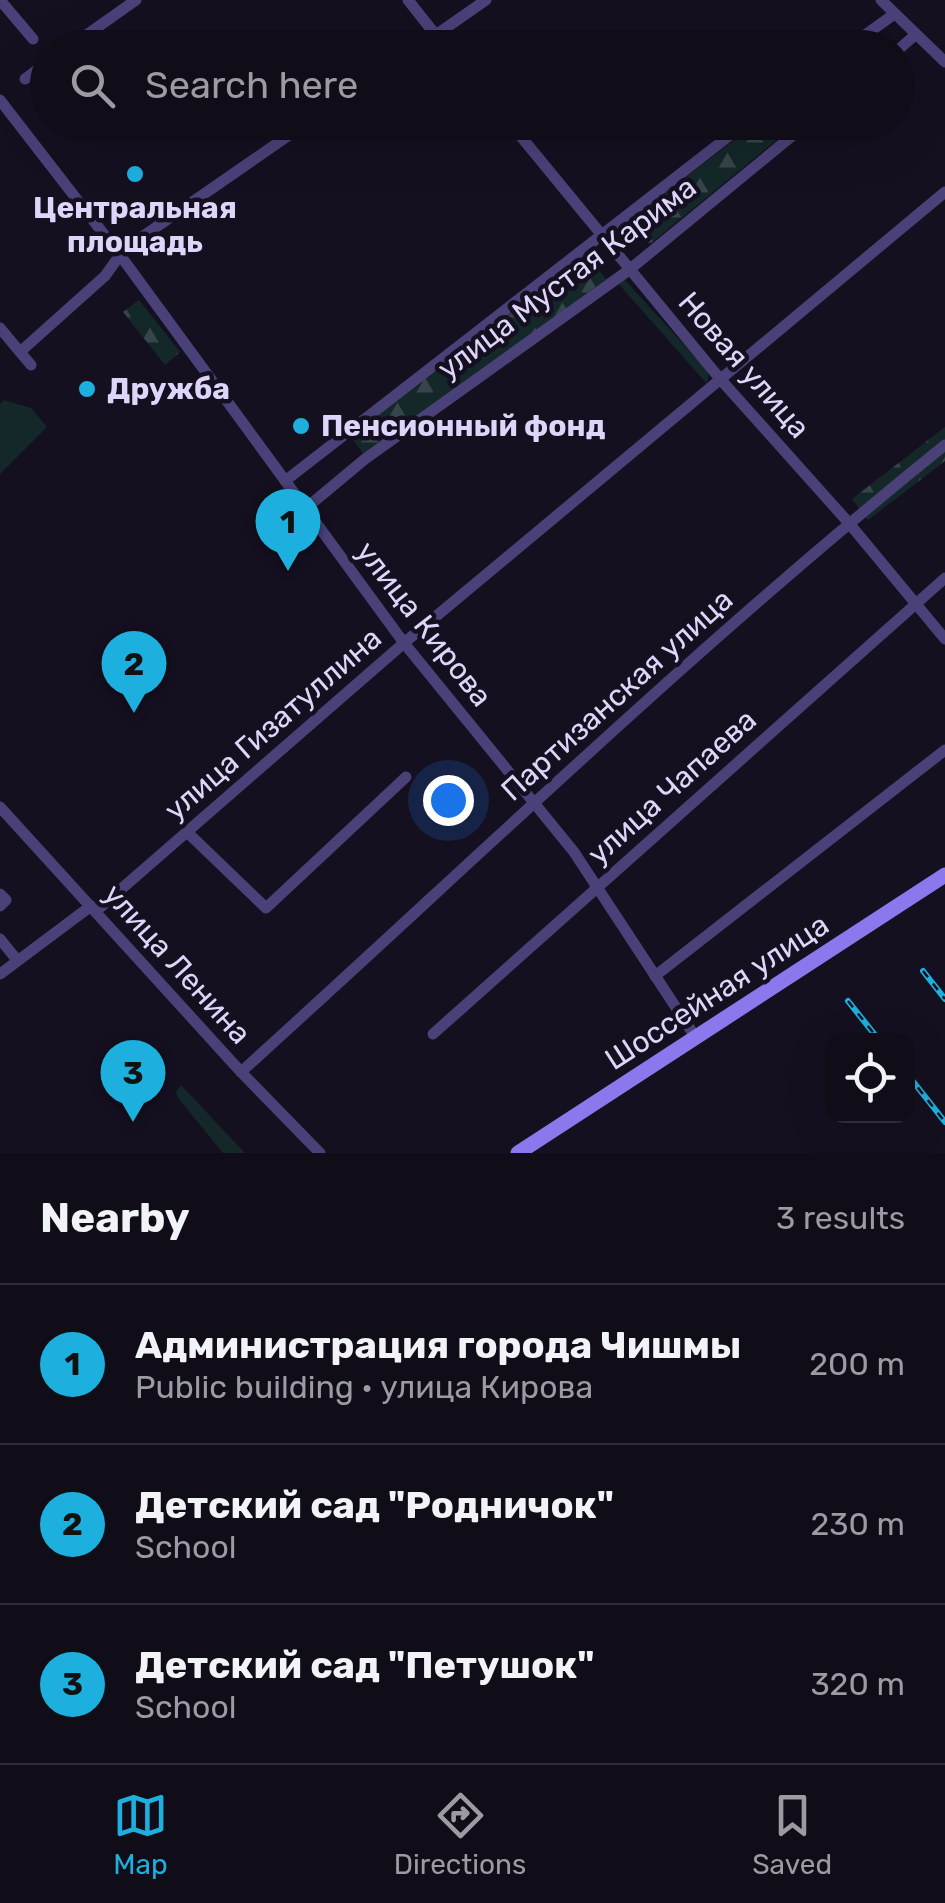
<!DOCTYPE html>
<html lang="en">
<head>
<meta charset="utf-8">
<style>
  :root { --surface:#100c18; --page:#1e1a25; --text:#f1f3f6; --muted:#9c9ba2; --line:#302c37; --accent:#1dafdd }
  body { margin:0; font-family:Rubik,sans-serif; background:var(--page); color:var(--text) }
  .controls { position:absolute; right:30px; bottom:30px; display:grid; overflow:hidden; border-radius:20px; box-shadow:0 10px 40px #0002 }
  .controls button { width:90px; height:90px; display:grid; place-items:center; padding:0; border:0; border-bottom:2px solid var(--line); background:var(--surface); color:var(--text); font:50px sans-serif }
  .you { position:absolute; left:448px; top:800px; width:35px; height:35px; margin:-25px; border:8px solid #fff; border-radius:50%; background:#1a73e8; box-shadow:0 0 0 15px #1a73e833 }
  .badge { display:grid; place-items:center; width:65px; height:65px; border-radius:50%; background:var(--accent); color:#111; font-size:32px; font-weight:700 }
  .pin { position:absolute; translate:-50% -82px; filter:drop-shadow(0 2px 5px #0008) }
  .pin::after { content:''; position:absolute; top:52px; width:35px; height:30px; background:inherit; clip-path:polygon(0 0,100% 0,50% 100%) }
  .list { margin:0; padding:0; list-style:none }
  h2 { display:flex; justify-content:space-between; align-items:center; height:130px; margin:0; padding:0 40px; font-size:42px }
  h2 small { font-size:32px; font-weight:400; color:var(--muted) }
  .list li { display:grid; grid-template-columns:65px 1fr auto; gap:30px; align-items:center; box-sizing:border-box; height:160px; padding:0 40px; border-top:2px solid var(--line) }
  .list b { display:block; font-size:38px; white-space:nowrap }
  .list p { margin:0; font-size:32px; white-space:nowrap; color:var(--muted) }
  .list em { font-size:32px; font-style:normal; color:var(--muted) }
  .icon { flex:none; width:55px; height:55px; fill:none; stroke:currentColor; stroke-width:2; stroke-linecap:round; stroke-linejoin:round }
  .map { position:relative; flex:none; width:945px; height:1153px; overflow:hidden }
  .search { position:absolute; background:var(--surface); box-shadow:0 10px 40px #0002; left:30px; right:30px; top:30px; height:110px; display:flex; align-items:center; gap:25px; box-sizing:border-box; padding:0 35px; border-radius:55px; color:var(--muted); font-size:38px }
  .sheet { height:610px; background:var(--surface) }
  nav { display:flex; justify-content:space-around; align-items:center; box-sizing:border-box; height:140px; border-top:2px solid var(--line); background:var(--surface); font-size:28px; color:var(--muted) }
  nav a { display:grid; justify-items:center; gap:5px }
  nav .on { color:var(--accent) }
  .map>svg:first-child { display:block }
</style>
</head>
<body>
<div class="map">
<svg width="945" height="1153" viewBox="0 0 945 1153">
  <defs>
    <pattern id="forest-firs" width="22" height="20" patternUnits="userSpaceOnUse" patternTransform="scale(2.5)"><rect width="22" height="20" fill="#142729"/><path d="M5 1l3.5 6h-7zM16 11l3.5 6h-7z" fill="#364549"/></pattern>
  </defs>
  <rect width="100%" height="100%" fill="#151020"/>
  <g fill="#142729">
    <path d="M623 278 709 372 707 384 617 282Z"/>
    <path d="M4 400 31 408 47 427 0 474V404Z"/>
    <path d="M181 1085 245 1153H223L178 1098 176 1092Z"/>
  </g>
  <g fill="url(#forest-firs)">
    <path d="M757 123H797L650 244 642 238 649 232 638 213Z"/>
    <path d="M587 255 606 279 366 457 350 436Z"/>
    <path d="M139 300 180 352 165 365 123 312Z"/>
    <path d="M945 427V461L868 520 852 499Z"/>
  </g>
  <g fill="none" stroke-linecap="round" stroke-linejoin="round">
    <g stroke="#4b4179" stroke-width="11">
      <path d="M0 0 33 39"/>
      <path d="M408 0 446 48"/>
      <path d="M881 0 945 62"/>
      <path d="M68 48 136 0"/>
      <path d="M417 48 486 0"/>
      <path d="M847 48 893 15"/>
      <path d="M898 50 915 35"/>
      <path d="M25 79 48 62"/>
      <path d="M0 100 120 255 404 643 574 852 696 1038"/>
      <path d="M509 122 721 380 848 522 945 639"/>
      <path d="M0 328 20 352"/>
      <path d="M31 365 20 352 105 276 120 255 139 239 308 122"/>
      <path d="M285 481 747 122"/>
      <path d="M305 509 365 459 629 270 809 122"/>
      <path d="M0 807 241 1072 320 1153"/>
      <path d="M187 832 266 908 406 777"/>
      <path d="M0 894 6 900 0 906"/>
      <path d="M96 911 404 643 945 192"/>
      <path d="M0 939 17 960"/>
      <path d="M0 974 91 906"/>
      <path d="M655 976 945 750"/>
      <path d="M433 1034 945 578"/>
      <path d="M241 1072C474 861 700 642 945 445"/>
    </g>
    <path stroke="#8c78ed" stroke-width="15" d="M518 1153 945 875"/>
    <defs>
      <g id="rail">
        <path d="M923 971 945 999"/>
        <path d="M848 1001 879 1040"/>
        <path d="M908 1075 945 1122"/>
      </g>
    </defs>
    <use href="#rail" stroke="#1dafdd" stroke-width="6"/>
    <use href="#rail" stroke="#151020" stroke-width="2.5" stroke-dasharray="8" stroke-linecap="butt"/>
  </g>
  <g fill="#1dafdd" stroke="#151020" stroke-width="4">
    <circle cx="135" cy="174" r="10"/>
    <circle cx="87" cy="389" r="10"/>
    <circle cx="301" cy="426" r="10"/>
  </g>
  <g text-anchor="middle" stroke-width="9" stroke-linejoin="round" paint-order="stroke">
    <g font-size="30" font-weight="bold" fill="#ded5f9" stroke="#151020" text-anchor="start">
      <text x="135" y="218" text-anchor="middle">Центральная<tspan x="135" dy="34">площадь</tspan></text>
      <text x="107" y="399">Дружба</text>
      <text x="321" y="436">Пенсионный фонд</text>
    </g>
    <g font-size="30" fill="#ded5f9" stroke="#151020">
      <text transform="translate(567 278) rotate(-37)" y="10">улица Мустая Карима</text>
      <text transform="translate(744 365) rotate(49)" y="10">Новая улица</text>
      <text transform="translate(424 624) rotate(52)" y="10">улица Кирова</text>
      <text transform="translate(617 695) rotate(-42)" y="10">Партизанская улица</text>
      <text transform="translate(273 724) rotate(-41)" y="10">улица Гизатуллина</text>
      <text transform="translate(672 787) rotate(-42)" y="10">улица Чапаева</text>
      <text transform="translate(177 964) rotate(48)" y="10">улица Ленина</text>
      <text transform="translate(717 992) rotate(-33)" y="10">Шоссейная улица</text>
    </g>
  </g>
</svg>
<div class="controls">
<button><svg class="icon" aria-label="locate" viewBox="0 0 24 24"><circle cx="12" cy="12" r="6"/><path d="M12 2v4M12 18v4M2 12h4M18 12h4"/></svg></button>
</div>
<div class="you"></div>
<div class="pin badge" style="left:288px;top:571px">1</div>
<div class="pin badge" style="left:134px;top:713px">2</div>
<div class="pin badge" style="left:133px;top:1122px">3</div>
<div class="search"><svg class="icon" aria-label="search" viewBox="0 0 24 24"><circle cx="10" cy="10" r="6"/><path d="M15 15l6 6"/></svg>Search here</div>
</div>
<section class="sheet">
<h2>Nearby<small>3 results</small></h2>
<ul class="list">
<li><span class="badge">1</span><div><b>Администрация города Чишмы</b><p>Public building · улица Кирова</p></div><em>200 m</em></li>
<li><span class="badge">2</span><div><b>Детский сад &quot;Родничок&quot;</b><p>School</p></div><em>230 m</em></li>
<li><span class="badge">3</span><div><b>Детский сад &quot;Петушок&quot;</b><p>School</p></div><em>320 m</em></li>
</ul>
</section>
<nav>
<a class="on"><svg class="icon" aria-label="map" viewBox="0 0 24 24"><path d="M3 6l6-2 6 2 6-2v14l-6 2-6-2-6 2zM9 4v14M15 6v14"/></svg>Map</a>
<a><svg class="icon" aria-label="directions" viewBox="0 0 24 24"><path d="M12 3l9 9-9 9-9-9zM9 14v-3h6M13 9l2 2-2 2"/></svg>Directions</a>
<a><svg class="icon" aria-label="saved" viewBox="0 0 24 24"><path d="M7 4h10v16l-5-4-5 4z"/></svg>Saved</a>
</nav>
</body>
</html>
